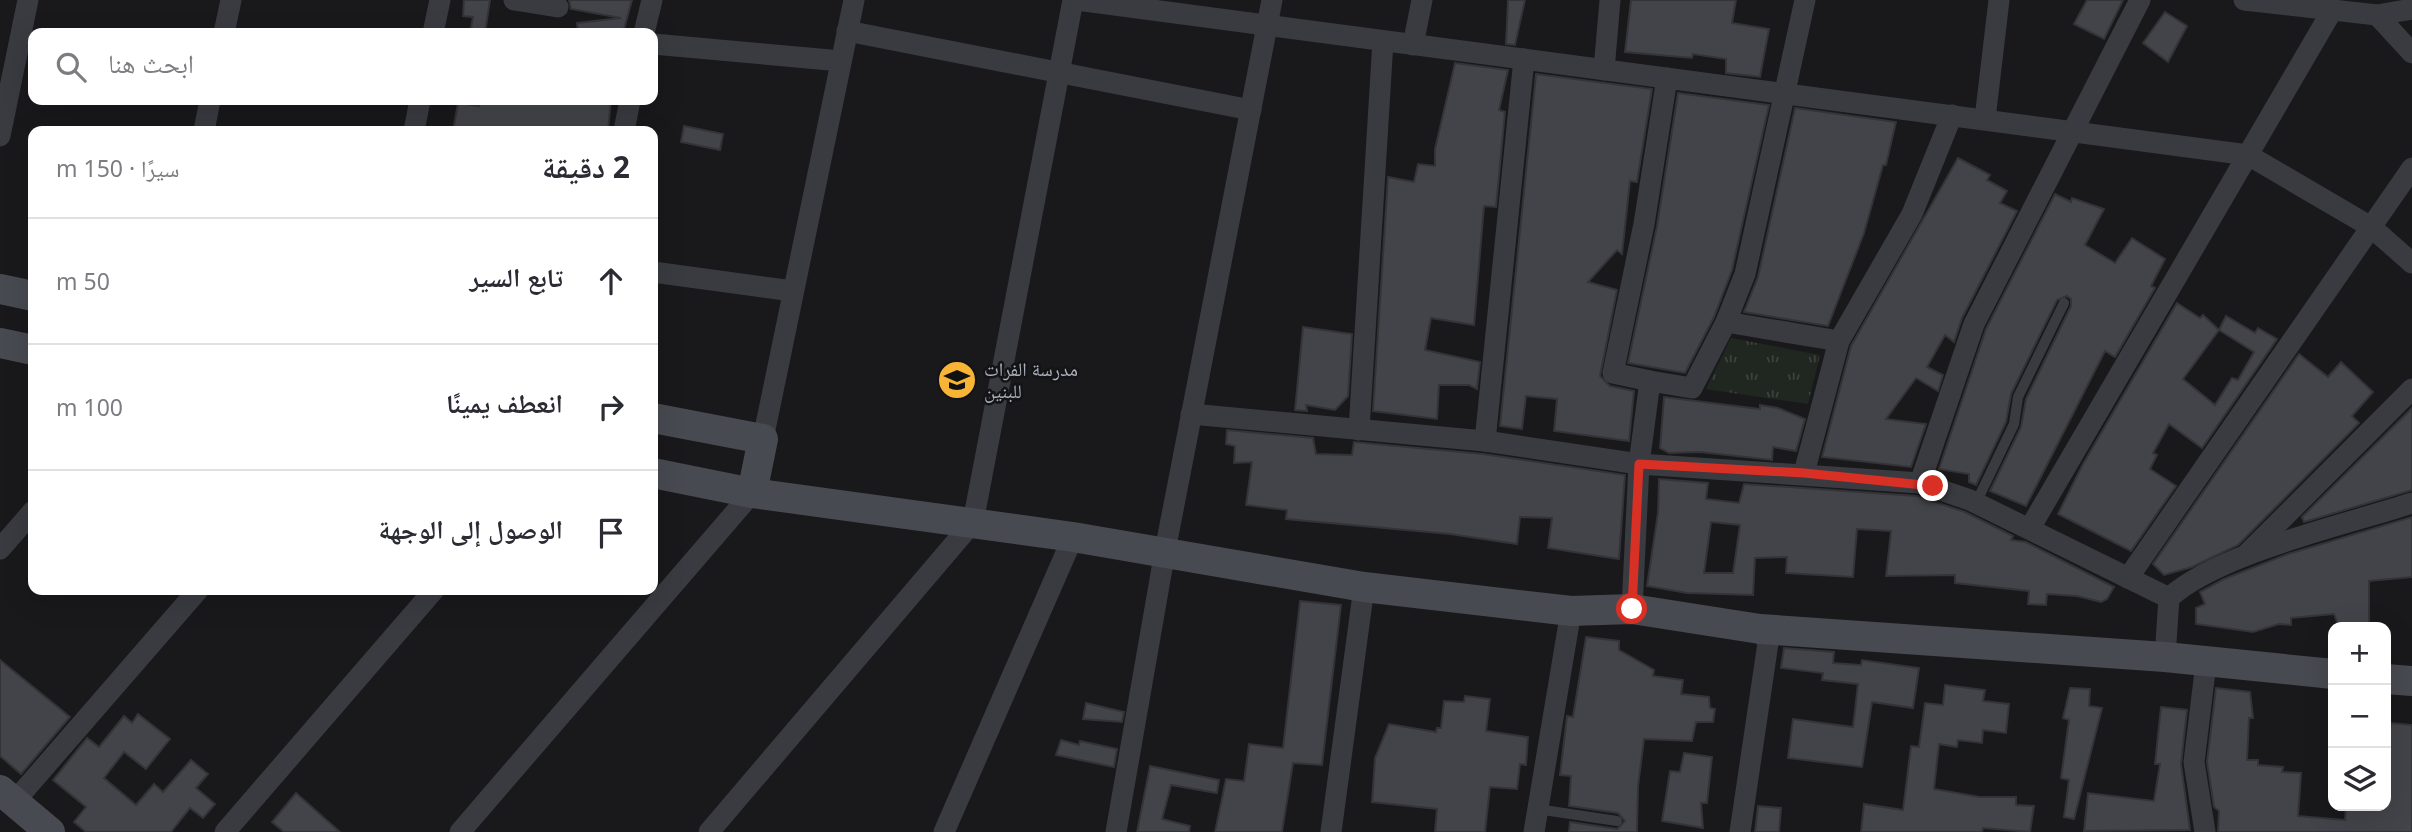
<!DOCTYPE html>
<html lang="ar">
<head>
<meta charset="utf-8">
<style>
  :root { --surface:#fff; --page:#f2f2f3; --text:#2b2b33; --muted:#7c7c81; --line:#e1e1e2 }
  body { margin:0; font-family:"Noto Sans","Noto Naskh Arabic",sans-serif; background:var(--page); color:var(--text); direction:rtl }
  .controls { position:absolute; right:21px; bottom:21px; display:grid; overflow:hidden; border-radius:14px; box-shadow:0 7px 28px #0002 }
  .controls button { width:63px; height:63px; display:grid; place-items:center; padding:0; border:0; border-bottom:2px solid var(--line); background:var(--surface); color:var(--text); font:35px sans-serif }
  .stop { position:absolute; width:21px; height:21px; margin:-16px; border:5px solid #d93025; border-radius:50%; background:#fff }
  .stop.end { background:#d93025; border-color:#fff; box-shadow:0 2px 7px #0008 }
  .list { margin:0; padding:0; list-style:none }
  h2 { display:flex; justify-content:space-between; align-items:center; height:91px; margin:0; padding:0 28px; font-size:30px }
  h2 small { font-size:23px; font-weight:400; color:var(--muted) }
  .list li { display:grid; grid-template-columns:46px 1fr auto; gap:21px; align-items:center; box-sizing:border-box; height:126px; padding:0 28px; border-top:2px solid var(--line) }
  .list b { display:block; font-size:26px; white-space:nowrap }
  .list em { font-size:23px; font-style:normal; color:var(--muted) }
  .icon { flex:none; width:38px; height:38px; fill:none; stroke:currentColor; stroke-width:2; stroke-linecap:round; stroke-linejoin:round }
  .map { position:relative; flex:none; width:2412px; height:832px; overflow:hidden; direction:ltr }
  .search { position:absolute; background:var(--surface); box-shadow:0 7px 28px #0002; left:28px; top:28px; width:630px; height:77px; display:flex; align-items:center; gap:18px; box-sizing:border-box; padding:0 24px; border-radius:14px; color:var(--muted); font-size:26px }
  .panel { position:absolute; background:var(--surface); box-shadow:0 7px 28px #0002; left:28px; top:126px; width:630px; height:469px; border-radius:14px; direction:rtl }
  .map>svg:first-child { display:block }
</style>
</head>
<body>
<div class="map">
<svg width="2412" height="832" viewBox="0 0 2412 832">
  <defs>
    <pattern id="park-tufts" width="24" height="20" patternUnits="userSpaceOnUse" patternTransform="scale(1.75)"><rect width="24" height="20" fill="#1f2720"/><path d="M3 7l-1-3M5 7V3M7 7l1-3M15 17l-1-3M17 17v-4M19 17l1-3" fill="none" stroke="#3d443e"/></pattern>
  </defs>
  <rect width="100%" height="100%" fill="#19191c"/>
  <path fill="url(#park-tufts)" d="M1731 338 1820 355 1808 404 1706 389Z"/>
  <g fill="#434449" stroke="#333338" stroke-width="2" fill-rule="evenodd">
    <path d="M464 0H490L485 33H470L473 17 463 16Z"/>
    <path d="M569 0H632L623 33H578L577 23 621 18 571 9Z"/>
    <path d="M1508 0H1525L1515 45 1506 44Z"/>
    <path d="M1631 0H1736L1732 23 1769 29 1760 77 1726 73V59L1693 54 1692 58 1625 52Z"/>
    <path d="M2087 0H2123L2104 39 2074 24Z"/>
    <path d="M2165 12 2187 26 2168 62 2143 43Z"/>
    <path d="M1455 63 1508 70 1499 110 1505 112 1496 207 1484 206 1474 325 1431 318 1425 350 1480 362 1477 389 1469 385H1439L1437 419 1373 411 1388 177 1414 182 1418 164 1435 166V149Z"/>
    <path d="M1536 74 1652 89 1637 182 1630 181 1622 254 1617 250 1588 282 1617 290 1600 376 1610 386 1634 391 1629 441 1554 431 1557 399 1526 396 1522 429 1500 426Z"/>
    <path d="M1678 93 1769 105 1732 270 1714 317 1685 373 1628 363 1657 226Z"/>
    <path d="M480 100H611L608 131H453L458 103 479 106Z"/>
    <path d="M1795 108 1896 122 1886 165H1883L1864 233 1828 326 1744 312 1758 277Z"/>
    <path d="M684 126 723 134 720 150 681 142Z"/>
    <path d="M1958 158 1990 175 1987 180 2007 191 2000 203 2017 211 1962 318 1954 342 1945 335 1927 367 1943 375 1938 391 1916 378 1886 419 1926 424 1911 467 1822 457 1851 346Z"/>
    <path d="M2055 194 2071 202 2072 198 2104 209 2085 245 2115 263 2132 238 2165 259 2151 286 2155 288 2115 357 2105 351 2026 506 1990 491 2021 427 2026 399 2071 306V299L2067 296 2057 300 2011 394 2006 422 1976 485 1969 482V474L1939 469 1986 329Z"/>
    <path d="M2177 303 2200 318 2203 315 2219 330 2226 316 2255 333 2258 328 2277 339 2202 448 2169 424 2153 453 2157 455 2150 469 2176 486 2131 551 2058 514 2083 464ZM2219 330 2254 352 2238 380 2232 378 2215 405 2183 379Z"/>
    <path d="M1303 327 1352 334 1348 396 1335 410 1306 405 1307 411 1295 410Z"/>
    <path d="M2299 354 2328 377 2341 362 2373 392 2352 416 2359 423 2238 545 2192 567 2164 575 2153 564Z"/>
    <path d="M1664 397 1760 409V405L1778 408 1805 419 1796 451 1773 447 1772 460 1700 452 1669 453 1660 448Z"/>
    <path d="M2412 408V490L2304 522 2302 517Z"/>
    <path d="M1227 430 1313 438 1316 454 1352 455 1354 442 1483 454 1625 475 1619 559 1548 548 1552 518 1520 517 1517 544 1450 534 1286 519 1287 510 1246 505 1252 462 1234 463 1235 446 1226 444Z"/>
    <path d="M1659 479 1708 483 1706 499 1739 503 1744 484 1917 496 1965 512 2013 536 2011 540 2026 542 2114 587 2107 599 2101 602 2077 596 2047 594 2046 605 2028 604 2029 591 1955 583V575L1886 576 1891 531 1857 529 1853 577 1786 573 1787 557 1755 558 1753 595 1687 593 1647 586 1658 513ZM1711 522 1740 525 1733 573H1704Z"/>
    <path d="M2412 517V577L2369 581V627H2339L2334 614 2291 618V625L2279 624 2253 632 2196 624V608L2205 604 2200 592 2224 579 2288 554Z"/>
    <path d="M1300 601 1341 605 1322 765 1293 763 1282 832H1215L1226 779 1244 781 1249 744 1283 748Z"/>
    <path d="M1586 637 1619 641V650L1654 670 1653 676 1683 680 1681 694 1709 697 1710 708 1715 709 1713 722H1696L1692 741 1644 739 1638 786 1637 832H1569L1570 822 1617 829 1625 821 1618 813 1569 806 1571 776 1560 775 1567 716 1573 717Z"/>
    <path d="M1784 648 1834 652 1833 663 1861 665 1862 660 1919 668 1913 708 1872 702 1862 767 1788 758 1793 719 1853 727 1858 684 1822 680 1823 673 1781 668Z"/>
    <path d="M0 660 70 717 21 774 0 756Z"/>
    <path d="M1945 685 1985 690 1983 701 2009 704 2006 733 1983 730 1982 743 1958 740 1957 747 1939 744 1934 789 1980 797H2016V805L2034 806 2030 832 1983 828 1982 832H1861L1864 804 1903 810 1911 746 1919 747 1925 703 1943 705Z"/>
    <path d="M2070 688 2090 689 2089 706 2102 708 2074 819 2064 817 2069 780 2061 778 2069 720 2063 718Z"/>
    <path d="M2216 688 2250 692 2253 718H2249L2247 760H2258V765L2283 767 2282 772 2301 773 2298 816 2345 820 2346 806H2386V728H2390L2391 723 2412 725V832H2218L2219 811 2214 807 2207 762Z"/>
    <path d="M1465 696 1490 699 1486 731 1528 737 1526 765 1520 764 1517 789 1490 787 1485 832H1435L1437 809 1372 802 1375 758 1389 724 1436 732 1437 728H1441L1444 701 1464 702Z"/>
    <path d="M1086 703 1124 712 1122 722 1083 719Z"/>
    <path d="M2161 707 2187 710 2181 764 2190 830 2084 831 2088 793 2154 801 2160 764H2155Z"/>
    <path d="M138 714 170 739 146 769 124 752 104 778 136 805 154 784 163 792 191 760 208 774 196 788 215 804 203 818 190 808 171 832H86L74 822 86 807 53 780 87 738 99 747 124 716 132 723Z"/>
    <path d="M1061 740 1079 745 1080 741 1117 749 1114 767 1056 755Z"/>
    <path d="M1684 753 1712 757 1707 803H1701L1703 828 1662 821 1670 771 1680 772Z"/>
    <path d="M1150 766 1219 780 1217 793 1171 785 1162 819 1190 826 1189 832H1137Z"/>
    <path d="M296 793 340 832H284L272 822Z"/>
    <path d="M1758 806 1781 808 1779 832H1755Z"/>
  </g>
  <g fill="none" stroke-linecap="round" stroke-linejoin="round">
    <g stroke="#3a3b41" stroke-width="10">
      <path d="M1976 503 2014 424 2018 397 2064 303"/>
      <path d="M1537 809 1617 821"/>
    </g>
    <g stroke="#3a3b41" stroke-width="21">
      <path d="M514 0 558 7"/>
      <path d="M1077 0 2248 155 2371 227 2412 263"/>
      <path d="M2244 0 2377 15 2412 9"/>
      <path d="M2377 15 2412 53"/>
      <path d="M847 31 1251 110"/>
      <path d="M224 33 231 0"/>
      <path d="M433 33 440 0"/>
      <path d="M644 33 652 0"/>
      <path d="M653 44 841 61"/>
      <path d="M1413 45 1422 0"/>
      <path d="M1604 70 1610 0"/>
      <path d="M1985 119 1999 0"/>
      <path d="M204 131 210 100"/>
      <path d="M414 131 420 100"/>
      <path d="M624 131 630 100"/>
      <path d="M0 136 28 0"/>
      <path d="M653 272 793 291"/>
      <path d="M1726 322 1839 341"/>
      <path d="M1650 381 1613 373 1644 224 1667 78"/>
      <path d="M1191 414 1485 441 1639 464 1920 483 1970 500 2169 598 2165 657"/>
      <path d="M1359 430 1383 41"/>
      <path d="M763 439 854 0"/>
      <path d="M1485 441 1524 59"/>
      <path d="M1804 473 1839 341 1912 214 1952 115"/>
      <path d="M1920 483 1974 324 2140 0"/>
      <path d="M2030 528 2333 9"/>
      <path d="M0 549 33 511"/>
      <path d="M2248 553 2412 389"/>
      <path d="M2128 578 2412 168"/>
      <path d="M2169 598C2218 553 2345 525 2412 503"/>
      <path d="M1632 609 1639 464 1650 381 1692 388 1726 322 1745 274 1805 0"/>
      <path d="M14 802 198 590"/>
      <path d="M225 832 434 590"/>
      <path d="M460 832 752 493"/>
      <path d="M709 832 973 522 1073 0"/>
      <path d="M944 832 1073 537"/>
      <path d="M1116 832 1165 551 1272 0"/>
      <path d="M1331 832 1364 587"/>
      <path d="M1534 832 1571 611"/>
      <path d="M1740 832 1768 643 1760 629"/>
      <path d="M2205 832 2194 762 2206 663"/>
    </g>
    <g stroke="#484a51" stroke-width="30">
      <path d="M0 289 33 296"/>
      <path d="M0 343 33 350"/>
      <path d="M653 418 763 439 752 493"/>
      <path d="M653 473 752 493 1073 537 1364 587 1571 611 1632 609 1760 629 2165 657 2333 674"/>
      <path d="M2386 679 2412 681"/>
      <path d="M0 790 50 832"/>
    </g>
  </g>
  <g fill="none" stroke-linecap="round" stroke-linejoin="round">
    <path stroke="#d93025" stroke-width="9" d="M1632 609 1639 464 1804 473 1933 486"/>
  </g>
  <defs>
    <symbol id="school-disc" viewBox="-11 -11 22 22"><circle r="9.5" fill="#f8b535" stroke="#141417"/><path d="M0-5L7-2L0 1L-7-2ZM-4 1L0 2.5L4 1V4Q0 6-4 4Z" fill="#111"/></symbol>
  </defs>
  <g fill-rule="evenodd">
    <use href="#school-disc" x="935" y="358" width="44" height="44"/>
  </g>
  <g text-anchor="middle" stroke-width="5" stroke-linejoin="round" paint-order="stroke">
    <g font-size="19" fill="#abb0bc" stroke="#141417" text-anchor="start">
      <text x="984" y="376">مدرسة الفرات<tspan x="984" dy="22">للبنين</tspan></text>
    </g>
  </g>
</svg>
<div class="controls">
<button>+</button>
<button>−</button>
<button><svg class="icon" aria-label="layers" viewBox="0 0 24 24"><path d="M12 4l9 5-9 5-9-5zM3 14l9 5 9-5"/></svg></button>
</div>
<div class="stop" style="left:1632px;top:609px"></div>
<div class="stop end" style="left:1933px;top:486px"></div>
<div class="search"><svg class="icon" aria-label="search" viewBox="0 0 24 24"><circle cx="10" cy="10" r="6"/><path d="M15 15l6 6"/></svg>ابحث هنا</div>
<section class="panel">
<h2>2 دقيقة<small>سيرًا · 150 m</small></h2>
<ul class="list">
<li><svg class="icon" aria-label="ahead" viewBox="0 0 24 24"><path d="M12 20V5M6 11l6-6 6 6"/></svg><div><b>تابع السير</b></div><em>50 m</em></li>
<li><svg class="icon" aria-label="right" viewBox="0 0 24 24"><path d="M7 20v-9h11M14 6l5 5-5 5"/></svg><div><b>انعطف يمينًا</b></div><em>100 m</em></li>
<li><svg class="icon" aria-label="arrive" viewBox="0 0 24 24"><path d="M6 21V4h12l-3 4 3 4H6"/></svg><div><b>الوصول إلى الوجهة</b></div></li>
</ul>
</section>
</div>
</body>
</html>
